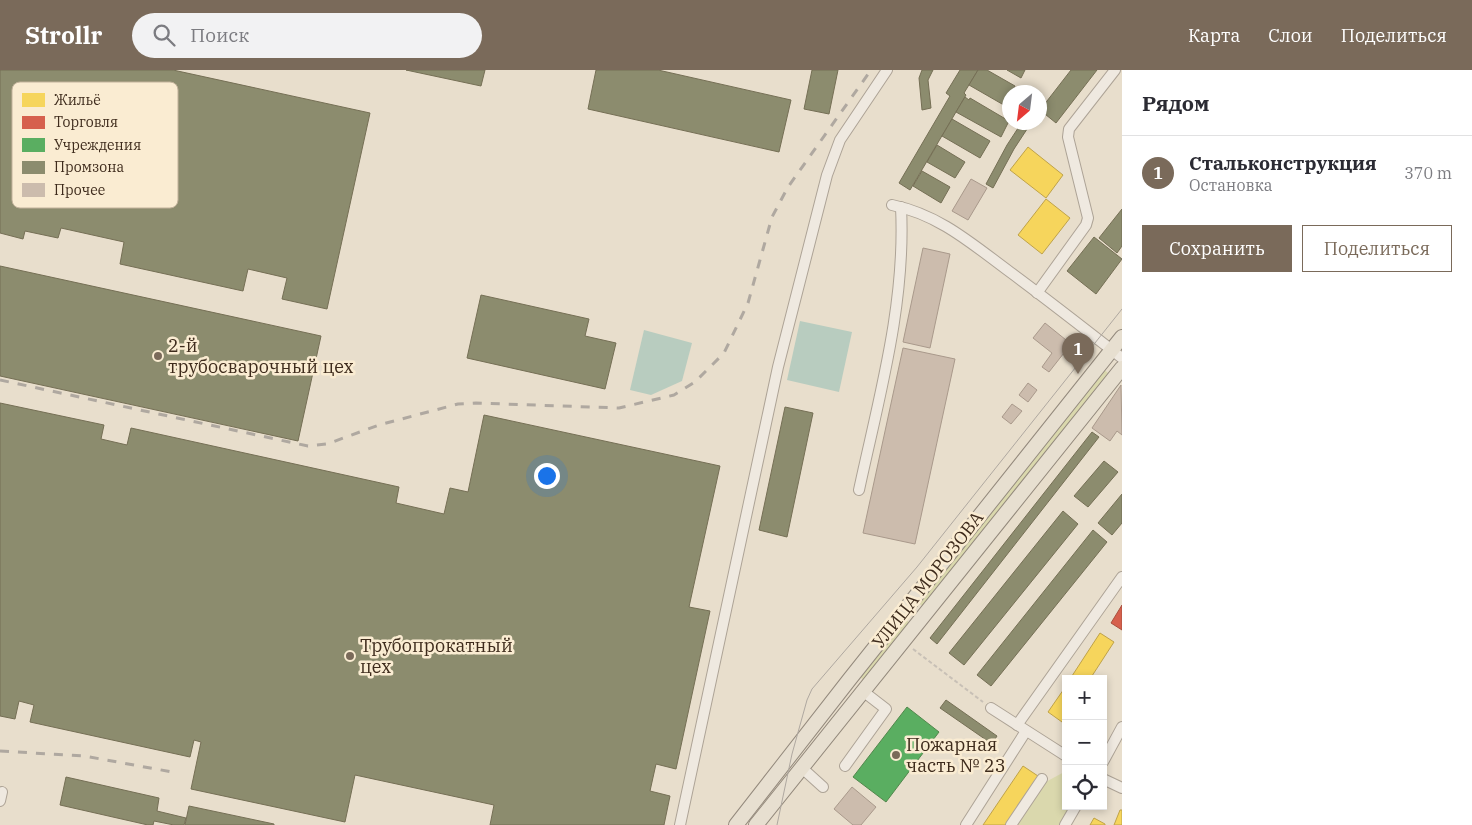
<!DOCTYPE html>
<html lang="ru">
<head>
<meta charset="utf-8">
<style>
  :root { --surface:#fff; --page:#f2f2f3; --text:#2b2b33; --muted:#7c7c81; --line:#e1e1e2; --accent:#7a6a5a }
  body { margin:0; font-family:"IBM Plex Serif",serif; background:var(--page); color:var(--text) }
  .controls { position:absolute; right:15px; bottom:15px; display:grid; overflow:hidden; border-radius:0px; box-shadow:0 2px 8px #0003 }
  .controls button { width:45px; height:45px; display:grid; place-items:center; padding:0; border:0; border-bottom:1px solid var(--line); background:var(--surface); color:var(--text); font:25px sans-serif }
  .compass { position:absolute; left:1002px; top:15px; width:45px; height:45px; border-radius:50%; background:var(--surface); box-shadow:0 2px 8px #0003; rotate:208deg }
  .you { position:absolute; left:546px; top:405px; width:18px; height:18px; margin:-12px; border:4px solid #fff; border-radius:50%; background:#1a73e8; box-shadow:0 0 0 8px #1a73e833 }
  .badge { display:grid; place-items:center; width:32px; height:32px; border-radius:50%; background:var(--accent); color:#fff; font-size:16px; font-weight:700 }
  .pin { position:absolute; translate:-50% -41px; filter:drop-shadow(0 1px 2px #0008) }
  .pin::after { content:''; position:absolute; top:26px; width:18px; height:15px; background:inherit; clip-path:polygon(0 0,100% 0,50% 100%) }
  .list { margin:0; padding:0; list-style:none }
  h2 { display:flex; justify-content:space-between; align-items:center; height:65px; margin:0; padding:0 20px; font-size:21px }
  h2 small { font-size:16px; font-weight:400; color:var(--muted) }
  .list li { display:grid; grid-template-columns:32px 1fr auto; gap:15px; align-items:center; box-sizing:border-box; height:75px; padding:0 20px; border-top:1px solid var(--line) }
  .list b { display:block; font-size:19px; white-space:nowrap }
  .list p { margin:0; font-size:16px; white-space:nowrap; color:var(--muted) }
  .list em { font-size:16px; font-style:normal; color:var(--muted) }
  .actions { display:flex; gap:10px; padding:15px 20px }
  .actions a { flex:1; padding:11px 0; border:1px solid var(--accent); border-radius:0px; text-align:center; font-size:18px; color:var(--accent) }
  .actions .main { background:var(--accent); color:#fff }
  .icon { flex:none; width:28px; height:28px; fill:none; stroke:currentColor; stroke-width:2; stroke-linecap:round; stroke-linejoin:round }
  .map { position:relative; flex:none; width:1122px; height:755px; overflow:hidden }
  header { display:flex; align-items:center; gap:30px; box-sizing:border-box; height:70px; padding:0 25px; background:var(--accent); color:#fff }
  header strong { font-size:24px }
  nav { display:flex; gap:28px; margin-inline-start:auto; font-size:18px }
  .search { width:350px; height:45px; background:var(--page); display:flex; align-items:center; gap:12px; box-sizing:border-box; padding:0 18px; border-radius:28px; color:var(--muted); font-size:19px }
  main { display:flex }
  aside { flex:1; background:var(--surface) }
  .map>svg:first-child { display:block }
</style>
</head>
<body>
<header>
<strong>Strollr</strong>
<div class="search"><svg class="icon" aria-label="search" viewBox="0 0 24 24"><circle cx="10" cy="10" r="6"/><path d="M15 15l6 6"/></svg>Поиск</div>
<nav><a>Карта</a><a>Слои</a><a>Поделиться</a></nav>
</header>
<main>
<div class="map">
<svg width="1122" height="755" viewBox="0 0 1122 755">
  <rect width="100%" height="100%" fill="#e8decc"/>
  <g fill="#dad8ad">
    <path d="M1102 298 1108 303 925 538 917 532Z"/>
    <path d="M904 548 911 554 866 612 859 606Z"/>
    <path d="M1066 701V736H1075L1060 755H1016L1042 714Z"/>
  </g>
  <g fill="#b8ccbf">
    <path d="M800 251 852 262 839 322 787 310Z"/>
    <path d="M644 260 692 273 682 311 651 325 630 320Z"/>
  </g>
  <g fill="#f6d55c" stroke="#bfa249">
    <path d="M1028 77 1063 105 1046 128 1010 100Z"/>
    <path d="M1046 129 1070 148 1042 184 1018 165Z"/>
    <path d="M1100 563 1114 572 1090 609H1070Z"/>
    <path d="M1066 616V646L1062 652 1048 642Z"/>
    <path d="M1023 696 1038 706 1006 755H983Z"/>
    <path d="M1120 740H1122V755H1114Z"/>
    <path d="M1094 748 1105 754V755H1090Z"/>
  </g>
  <path fill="#d6604d" stroke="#a8503e" d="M1122 535V560L1111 553Z"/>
  <path fill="#5aae61" stroke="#52874c" d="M907 637 939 662 886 732 853 707Z"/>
  <g fill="#8c8c6e" stroke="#756f55">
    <path d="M0 0H173L370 43 327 239 282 229 287 208 248 199 243 221 120 194 124 172 61 158 58 168 25 161 23 169 0 163Z"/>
    <path d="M406 0H485L481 16Z"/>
    <path d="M596 0H658L791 30 779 82 588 39Z"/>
    <path d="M812 0H838L829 44 804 39Z"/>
    <path d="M922 0H933L928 10 931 38 922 40 919 8Z"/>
    <path d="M960 0H978L964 23 966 25 910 120 899 113 950 26 946 23Z"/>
    <path d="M978 0H987L1015 16 1012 22H1009V38L969 15Z"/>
    <path d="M1007 0H1025L1021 8Z"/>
    <path d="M1071 0H1097L1056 53 1040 40Z"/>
    <path d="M965 27 969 30 970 28 1009 51 1001 67 956 42Z"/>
    <path d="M952 49 990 71 980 88 942 66Z"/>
    <path d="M1022 52 1031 53 1014 79 993 118 986 114 1007 75Z"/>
    <path d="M937 75 965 92 955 108 927 92Z"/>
    <path d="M922 101 950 117 941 133 913 116Z"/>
    <path d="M1122 139V176L1117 183 1099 168Z"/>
    <path d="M1094 167 1122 189 1096 224 1067 201Z"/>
    <path d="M0 196 321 266 298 371 0 306Z"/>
    <path d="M481 225 589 249 585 266 616 273 605 319 467 288Z"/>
    <path d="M0 333 104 355 101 369 127 375 131 358 399 417 396 433 444 444 450 418 468 422 484 345 720 396 689 537 710 541 676 699 656 694 650 721 670 726 664 755H490L494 735 355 705 345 752 191 719 201 672 194 670 190 687 30 652 34 635 19 631 15 649 0 646Z"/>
    <path d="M785 337 813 343 787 467 759 460Z"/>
    <path d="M1092 362 1099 367 937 574 930 568Z"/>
    <path d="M1104 391 1118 402 1088 437 1074 426Z"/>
    <path d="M1122 424V453L1112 465 1098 453Z"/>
    <path d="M1063 441 1078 454 964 595 949 583Z"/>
    <path d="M1093 460 1107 472 991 616 977 605Z"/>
    <path d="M946 630 997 666 992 674 940 638Z"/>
    <path d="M66 707 159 728 157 741 186 748 184 755H174L154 751 153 755H148L60 735Z"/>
    <path d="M189 736 274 754V755H185Z"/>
  </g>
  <g fill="#ccbcad" stroke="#a9998b">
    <path d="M971 109 987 118 968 150 952 141Z"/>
    <path d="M923 178 950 184 930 278 903 272Z"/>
    <path d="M1045 253 1071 274 1049 302 1042 297 1052 283 1033 268Z"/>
    <path d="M903 278 955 289 915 474 863 463Z"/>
    <path d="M1028 313 1037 320 1028 332 1019 325Z"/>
    <path d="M1121 315 1122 365 1117 361 1110 371 1092 358Z"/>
    <path d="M1012 334 1022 341 1011 354 1002 347Z"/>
    <path d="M852 717 876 737 861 755H853L834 739Z"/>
  </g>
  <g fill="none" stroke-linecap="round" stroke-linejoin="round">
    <defs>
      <g id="minor">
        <path d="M892 135C940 145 972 174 1010 202 1048 230 1085 259 1122 288"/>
        <path d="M1037 223 1086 155 1088 148 1068 67 1069 59 1115 0"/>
        <path d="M859 420C879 327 906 233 901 137"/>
        <path d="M991 638 1066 686"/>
        <path d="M1017 655 1122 507"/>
        <path d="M1103 692 1122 657"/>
        <path d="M845 696 886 639 864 622"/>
        <path d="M802 698 823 717"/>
        <path d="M1103 709 1122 718"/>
        <path d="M0 731 2 722"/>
        <path d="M680 755 778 297 827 105 840 70 887 0"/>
        <path d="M966 755 1026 661"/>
        <path d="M1011 755 1042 709"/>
        <path d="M1065 755 1076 736"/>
      </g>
      <g id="major">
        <path d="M736 755 849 610 1122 267"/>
        <path d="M756 755 1122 298"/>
      </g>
    </defs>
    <use href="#minor" stroke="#ada396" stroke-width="12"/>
    <use href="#major" stroke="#93897c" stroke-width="16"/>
    <path stroke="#c8c0b6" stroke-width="2" stroke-dasharray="4 2.5" stroke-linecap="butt" d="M913 579 983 632"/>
    <use href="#minor" stroke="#efe9e0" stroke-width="10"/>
    <use href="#major" stroke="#e7dfd0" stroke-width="14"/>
    <path stroke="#afa8a0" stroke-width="1" d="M777 755 792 684 807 630 812 619 917 497 1122 239"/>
    <g stroke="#afa8a0" stroke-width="3" stroke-dasharray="9 9" stroke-linecap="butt">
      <path d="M0 310 308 376 327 374 379 355 458 334 476 333 619 338 674 325 695 312 724 283 748 233 772 147 788 117 871 0"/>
      <path d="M0 681 84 686 178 703"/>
    </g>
  </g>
  <g fill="#7a6a5a" stroke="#faecd2" stroke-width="2">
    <circle cx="158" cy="286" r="5"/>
    <circle cx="350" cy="586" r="5"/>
    <circle cx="896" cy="685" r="5"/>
  </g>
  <g text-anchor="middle" stroke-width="5" stroke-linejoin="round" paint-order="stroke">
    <g font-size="18" fill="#3e2b1c" stroke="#faecd2" text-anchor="start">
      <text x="168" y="282">2-й<tspan x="168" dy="21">трубосварочный цех</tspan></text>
      <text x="360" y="582">Трубопрокатный<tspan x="360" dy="21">цех</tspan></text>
      <text x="906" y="681">Пожарная<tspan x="906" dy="21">часть № 23</tspan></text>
    </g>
    <g font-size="18" fill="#3e2b1c" stroke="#faecd2">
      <text transform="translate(928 510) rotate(-52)" y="6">УЛИЦА МОРОЗОВА</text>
    </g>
  </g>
  <rect x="12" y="12" width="166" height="126" rx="8" fill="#faecd2" stroke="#c2b29b" stroke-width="1"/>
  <rect x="22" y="23" width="23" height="14" fill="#f6d55c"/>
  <rect x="22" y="46" width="23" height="13" fill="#d6604d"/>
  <rect x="22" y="68" width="23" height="14" fill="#5aae61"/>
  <rect x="22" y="91" width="23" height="13" fill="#8c8c6e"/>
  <rect x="22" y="113" width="23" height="14" fill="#ccbcad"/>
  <g font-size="14" fill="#3e2b1c">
    <text x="54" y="35">Жильё</text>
    <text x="54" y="57">Торговля</text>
    <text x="54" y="80">Учреждения</text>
    <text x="54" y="102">Промзона</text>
    <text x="54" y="125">Прочее</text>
  </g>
</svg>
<div class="controls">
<button>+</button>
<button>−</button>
<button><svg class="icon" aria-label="locate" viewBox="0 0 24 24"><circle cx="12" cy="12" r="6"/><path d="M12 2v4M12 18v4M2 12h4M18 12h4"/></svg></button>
</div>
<svg class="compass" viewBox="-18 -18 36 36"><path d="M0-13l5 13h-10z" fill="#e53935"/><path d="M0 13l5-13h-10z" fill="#7c7c81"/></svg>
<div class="you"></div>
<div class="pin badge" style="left:1078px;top:304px">1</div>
</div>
<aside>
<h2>Рядом<small></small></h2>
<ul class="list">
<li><span class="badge">1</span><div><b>Стальконструкция</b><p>Остановка</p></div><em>370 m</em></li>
</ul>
<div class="actions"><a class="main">Сохранить</a><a>Поделиться</a></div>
</aside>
</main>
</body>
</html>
